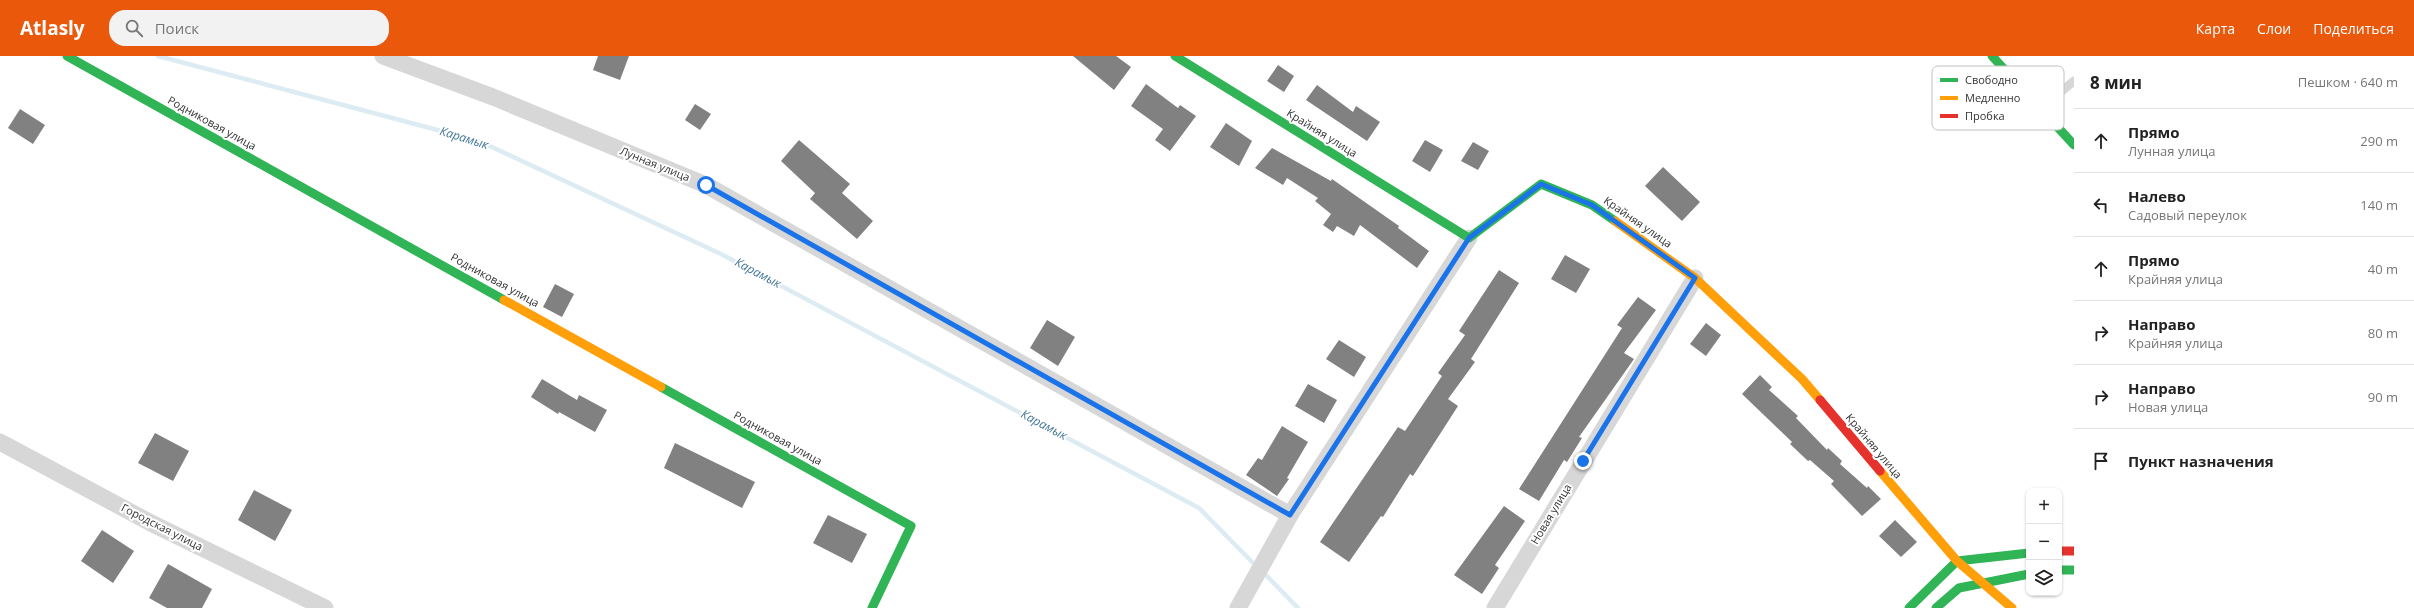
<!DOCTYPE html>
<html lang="ru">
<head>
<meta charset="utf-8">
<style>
  :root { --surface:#fff; --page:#f2f2f2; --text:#222; --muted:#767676; --line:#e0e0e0; --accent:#ea580c }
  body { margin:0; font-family:"Open Sans",sans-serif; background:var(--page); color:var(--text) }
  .controls { position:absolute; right:12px; bottom:12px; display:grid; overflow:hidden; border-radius:8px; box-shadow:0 1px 3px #0004 }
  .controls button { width:36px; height:36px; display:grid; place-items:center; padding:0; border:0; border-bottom:1px solid var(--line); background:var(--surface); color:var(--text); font:20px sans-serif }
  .stop { position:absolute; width:12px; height:12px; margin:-9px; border:3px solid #1a73e8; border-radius:50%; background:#fff }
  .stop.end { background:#1a73e8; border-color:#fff; box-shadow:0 1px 4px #0008 }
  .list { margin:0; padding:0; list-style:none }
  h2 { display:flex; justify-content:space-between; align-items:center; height:52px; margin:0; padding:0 16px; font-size:17px }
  h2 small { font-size:13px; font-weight:400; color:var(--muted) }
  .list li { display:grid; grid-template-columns:26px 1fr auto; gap:12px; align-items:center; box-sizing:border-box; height:64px; padding:0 16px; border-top:1px solid var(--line) }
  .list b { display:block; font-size:15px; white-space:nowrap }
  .list p { margin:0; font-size:13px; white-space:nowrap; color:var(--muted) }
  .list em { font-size:13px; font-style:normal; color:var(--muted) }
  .icon { flex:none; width:22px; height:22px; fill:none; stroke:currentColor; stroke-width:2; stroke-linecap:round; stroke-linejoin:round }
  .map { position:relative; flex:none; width:2074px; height:552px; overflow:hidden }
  header { display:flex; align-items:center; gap:24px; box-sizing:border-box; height:56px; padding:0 20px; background:var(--accent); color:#fff }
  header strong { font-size:19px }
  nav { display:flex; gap:22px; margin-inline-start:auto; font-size:14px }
  .search { width:280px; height:36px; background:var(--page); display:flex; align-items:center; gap:10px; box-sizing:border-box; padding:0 14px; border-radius:16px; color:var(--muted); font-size:15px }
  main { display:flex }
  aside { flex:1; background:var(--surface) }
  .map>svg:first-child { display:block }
</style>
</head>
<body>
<header>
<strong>Atlasly</strong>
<div class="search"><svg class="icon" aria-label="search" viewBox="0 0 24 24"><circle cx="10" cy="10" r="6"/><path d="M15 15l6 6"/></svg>Поиск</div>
<nav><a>Карта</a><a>Слои</a><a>Поделиться</a></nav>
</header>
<main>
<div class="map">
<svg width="2074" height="552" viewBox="0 0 2074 552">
  <rect width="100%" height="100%" fill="#fff"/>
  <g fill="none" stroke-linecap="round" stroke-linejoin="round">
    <g stroke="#ddebf3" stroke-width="4.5">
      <path d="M158 0 479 85 721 198 1199 452 1257 511"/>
      <path d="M1263 516 1298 552"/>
    </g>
  </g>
  <g fill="#818181">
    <path d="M598 0H629L620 24 593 14Z"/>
    <path d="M1073 0H1116L1131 11 1114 34Z"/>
    <path d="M1278 9 1294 20 1284 36 1267 25Z"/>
    <path d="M1146 28 1178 52 1180 49 1196 60 1170 95 1155 84 1163 73 1131 50Z"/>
    <path d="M1317 29 1353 56 1356 50 1380 66 1367 85 1306 44Z"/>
    <path d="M695 48 711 58 700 74 685 64Z"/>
    <path d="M20 53 45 69 33 88 8 72Z"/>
    <path d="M1226 67 1252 85 1239 110 1210 91Z"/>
    <path d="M799 84 850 128 842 137 873 165 857 183 810 143 815 137 781 105Z"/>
    <path d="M1425 84 1443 94 1430 116 1412 105Z"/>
    <path d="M1473 86 1489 95 1478 114 1461 105Z"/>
    <path d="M1272 92 1331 125 1332 123 1399 170 1398 172 1429 195 1417 212 1360 169 1354 180 1337 170 1333 176 1323 169 1331 158 1315 145 1318 142 1287 122 1283 129 1255 112Z"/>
    <path d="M1663 111 1700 146 1682 165 1645 130Z"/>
    <path d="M1565 199 1590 213 1576 237 1551 223Z"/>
    <path d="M1499 214 1519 227 1471 303 1475 306 1448 343 1458 350 1413 420 1410 418 1383 461 1381 460 1349 506 1320 486 1398 371 1405 375 1442 320 1438 317 1465 279 1459 275Z"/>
    <path d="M555 228 574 238 562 261 543 251Z"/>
    <path d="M1638 241 1656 254 1624 297 1634 303 1579 381 1582 382 1567 406 1564 404 1539 445 1519 433 1622 272 1617 269Z"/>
    <path d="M1047 264 1075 281 1058 310 1030 292Z"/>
    <path d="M1706 267 1721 279 1706 300 1690 288Z"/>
    <path d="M1339 284 1366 301 1354 321 1326 303Z"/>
    <path d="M1760 319 1772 331 1769 334 1798 360 1796 362 1827 394 1828 392 1842 405 1840 408 1867 432 1868 430 1881 443 1862 460 1831 428 1834 425 1810 404 1808 405 1790 388 1792 386 1742 338Z"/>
    <path d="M542 323 577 344 579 339 607 354 595 376 559 356 558 358 531 341Z"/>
    <path d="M1308 328 1337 344 1324 367 1295 350Z"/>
    <path d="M1282 370 1308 386 1287 422 1289 423 1277 440 1246 419 1258 402 1262 404Z"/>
    <path d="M155 377 189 395 173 425 138 407Z"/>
    <path d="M675 387 755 426 742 452 664 412Z"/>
    <path d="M254 434 292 454 275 485 238 464Z"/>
    <path d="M1504 450 1525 465 1495 509 1499 512 1482 538 1454 519Z"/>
    <path d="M828 459 867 478 852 507 813 487Z"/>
    <path d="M1895 464 1917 486 1901 501 1879 480Z"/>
    <path d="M102 474 134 495 113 527 81 505Z"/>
    <path d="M168 508 212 533 202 552H167L149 542Z"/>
  </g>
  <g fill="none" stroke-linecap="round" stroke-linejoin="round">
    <path stroke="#d7d7d7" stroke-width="9" d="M2041 52 2074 25"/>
    <g stroke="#d7d7d7" stroke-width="17">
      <path d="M383 0 493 41 706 129 1290 459"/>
      <path d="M0 386 151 467 325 552"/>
      <path d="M1238 552 1290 459 1469 182"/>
      <path d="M1495 552 1695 222"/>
    </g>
    <g stroke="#30b455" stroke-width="9">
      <path d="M67 0 504 244"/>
      <path d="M1175 0 1469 182 1541 128 1592 149 1615 165"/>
      <path d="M1992 0 2074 89"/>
      <path d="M661 331 911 470 872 552"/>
      <path d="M2059 514H2074"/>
      <path d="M1909 552 1957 505 2029 497"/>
      <path d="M1936 552 1959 532 2029 518"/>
    </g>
    <g stroke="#ff9f0a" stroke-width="9">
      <path d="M1615 165 1695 222 1802 323 1820 344"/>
      <path d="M504 244 661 331"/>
      <path d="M1880 415 1957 505 2012 552"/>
    </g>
    <g stroke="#e5322d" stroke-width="9">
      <path d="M1820 344 1880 415"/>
      <path d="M2059 495H2074"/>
    </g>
  </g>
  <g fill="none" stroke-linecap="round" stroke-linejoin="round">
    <path stroke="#1a73e8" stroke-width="5" d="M706 129 1290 459 1469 182 1541 128 1592 149 1695 222 1583 405"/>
  </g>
  <g text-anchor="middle" stroke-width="4" stroke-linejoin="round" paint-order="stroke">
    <g font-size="11" fill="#333" stroke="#fff">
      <text transform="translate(212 67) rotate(29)" y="4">Родниковая улица</text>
      <text transform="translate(1322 77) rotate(32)" y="4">Крайняя улица</text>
      <text transform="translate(655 108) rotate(22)" y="4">Лунная улица</text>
      <text transform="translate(1638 166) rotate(35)" y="4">Крайняя улица</text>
      <text transform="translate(495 224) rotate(29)" y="4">Родниковая улица</text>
      <text transform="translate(778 382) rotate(29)" y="4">Родниковая улица</text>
      <text transform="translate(1874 390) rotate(50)" y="4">Крайняя улица</text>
      <text transform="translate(1551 458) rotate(-59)" y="4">Новая улица</text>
      <text transform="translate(162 471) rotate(27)" y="4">Городская улица</text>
    </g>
    <g font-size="12" font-style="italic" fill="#3f7597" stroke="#fff">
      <text transform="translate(464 82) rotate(17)" y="4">Карамык</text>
      <text transform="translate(758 217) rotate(28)" y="4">Карамык</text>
      <text transform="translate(1044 369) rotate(28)" y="4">Карамык</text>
    </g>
  </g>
  <rect x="1932" y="10" width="132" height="64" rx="6" fill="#fff" stroke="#c2c2c2" stroke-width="1"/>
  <rect x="1940" y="22" width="18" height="4" fill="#30b455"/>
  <rect x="1940" y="40" width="18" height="4" fill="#ff9f0a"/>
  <rect x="1940" y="58" width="18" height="4" fill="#e5322d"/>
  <g font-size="11" fill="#333">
    <text x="1965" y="28">Свободно</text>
    <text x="1965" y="46">Медленно</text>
    <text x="1965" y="64">Пробка</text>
  </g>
</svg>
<div class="controls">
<button>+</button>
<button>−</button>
<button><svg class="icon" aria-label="layers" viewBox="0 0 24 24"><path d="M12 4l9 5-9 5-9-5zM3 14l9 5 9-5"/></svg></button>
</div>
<div class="stop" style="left:706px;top:129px"></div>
<div class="stop end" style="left:1583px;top:405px"></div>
</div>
<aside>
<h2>8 мин<small>Пешком · 640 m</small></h2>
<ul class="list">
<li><svg class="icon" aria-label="ahead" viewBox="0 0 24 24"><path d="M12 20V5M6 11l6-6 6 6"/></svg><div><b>Прямо</b><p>Лунная улица</p></div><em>290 m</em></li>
<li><svg class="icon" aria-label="left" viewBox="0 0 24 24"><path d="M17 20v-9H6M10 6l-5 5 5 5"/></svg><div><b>Налево</b><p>Садовый переулок</p></div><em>140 m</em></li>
<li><svg class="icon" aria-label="ahead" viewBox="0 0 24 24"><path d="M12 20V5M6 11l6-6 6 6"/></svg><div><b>Прямо</b><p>Крайняя улица</p></div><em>40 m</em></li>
<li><svg class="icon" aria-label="right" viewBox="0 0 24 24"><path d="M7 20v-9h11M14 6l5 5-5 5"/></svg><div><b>Направо</b><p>Крайняя улица</p></div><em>80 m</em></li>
<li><svg class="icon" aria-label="right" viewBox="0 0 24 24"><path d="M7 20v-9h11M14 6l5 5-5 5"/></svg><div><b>Направо</b><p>Новая улица</p></div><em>90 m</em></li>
<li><svg class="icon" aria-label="arrive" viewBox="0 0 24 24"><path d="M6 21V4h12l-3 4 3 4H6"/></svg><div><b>Пункт назначения</b></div></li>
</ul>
</aside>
</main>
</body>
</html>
